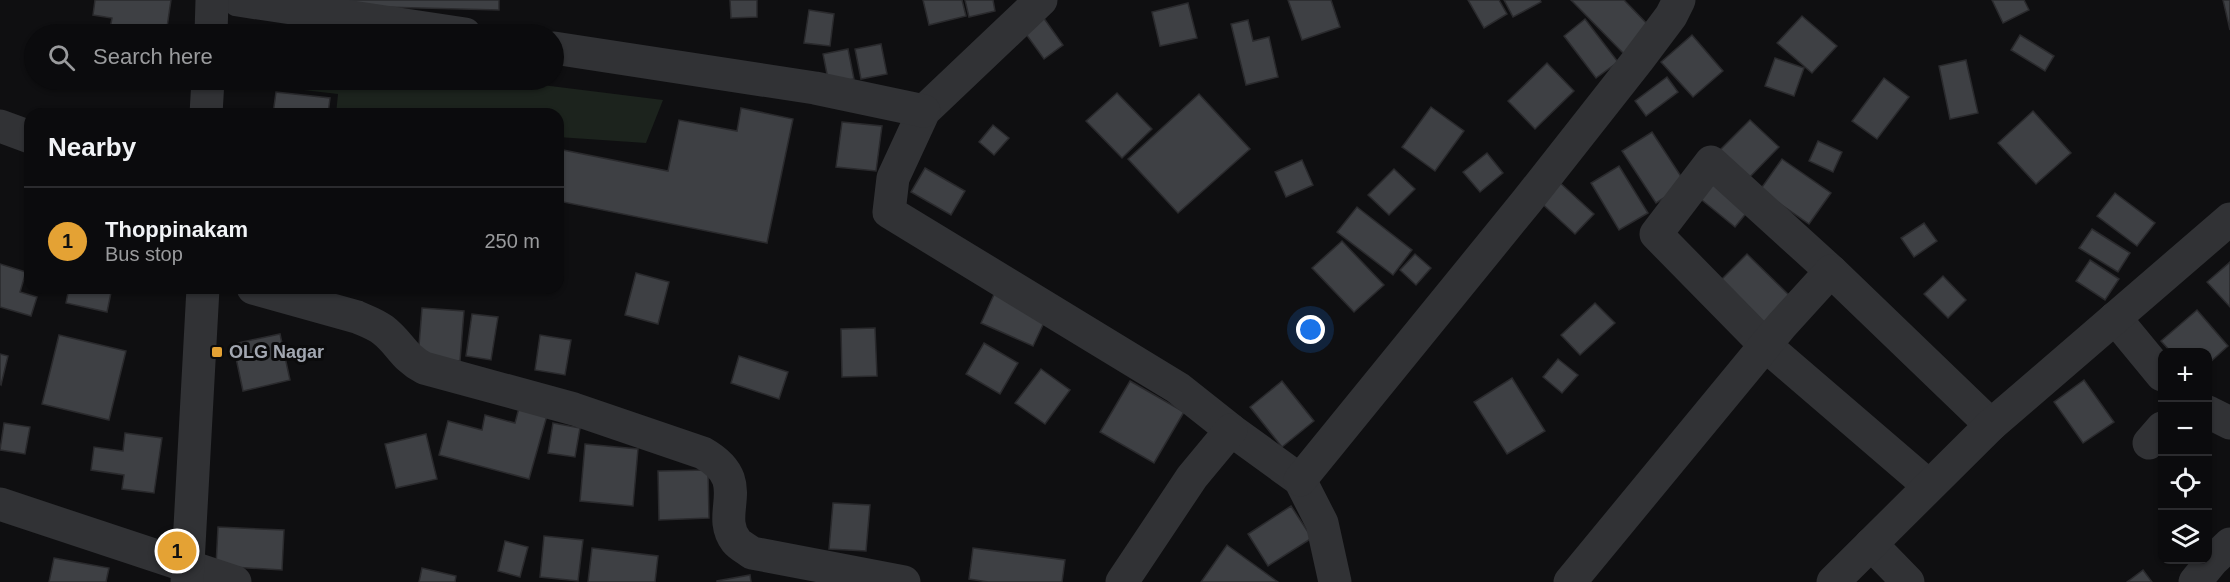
<!DOCTYPE html>
<html lang="en">
<head>
<meta charset="utf-8">
<style>
  :root { --surface:#0b0b0d; --page:#19191b; --text:#f1f3f6; --muted:#9a9b9d; --line:#2b2b2e; --accent:#e4a234 }
  body { margin:0; font-family:Arial,sans-serif; background:var(--page); color:var(--text) }
  .controls { position:absolute; right:18px; bottom:18px; display:grid; overflow:hidden; border-radius:12px; box-shadow:0 2px 4px #0004 }
  .controls button { width:54px; height:54px; display:grid; place-items:center; padding:0; border:0; border-bottom:2px solid var(--line); background:var(--surface); color:var(--text); font:30px sans-serif }
  .you { position:absolute; left:1311px; top:330px; width:21px; height:21px; margin:-15px; border:4px solid #fff; border-radius:50%; background:#1a73e8; box-shadow:0 0 0 9px #1a73e833 }
  .badge { display:grid; place-items:center; width:39px; height:39px; border-radius:50%; background:var(--accent); color:#111; font-size:20px; font-weight:700 }
  .pin { position:absolute; translate:-50% -50%; border:3px solid #fff; box-shadow:0 2px 6px #0006 }
  .list { margin:0; padding:0; list-style:none }
  h2 { display:flex; justify-content:space-between; align-items:center; height:78px; margin:0; padding:0 24px; font-size:26px }
  h2 small { font-size:20px; font-weight:400; color:var(--muted) }
  .list li { display:grid; grid-template-columns:39px 1fr auto; gap:18px; align-items:center; box-sizing:border-box; height:108px; padding:0 24px; border-top:2px solid var(--line) }
  .list b { display:block; font-size:22px; white-space:nowrap }
  .list p { margin:0; font-size:20px; white-space:nowrap; color:var(--muted) }
  .list em { font-size:20px; font-style:normal; color:var(--muted) }
  .icon { flex:none; width:33px; height:33px; fill:none; stroke:currentColor; stroke-width:2; stroke-linecap:round; stroke-linejoin:round }
  .map { position:relative; flex:none; width:2230px; height:582px; overflow:hidden }
  .search { position:absolute; background:var(--surface); box-shadow:0 2px 4px #0004; left:24px; top:24px; width:540px; height:66px; display:flex; align-items:center; gap:15px; box-sizing:border-box; padding:0 21px; border-radius:33px; color:var(--muted); font-size:22px }
  .panel { position:absolute; background:var(--surface); box-shadow:0 2px 4px #0004; left:24px; top:108px; width:540px; height:186px; border-radius:18px }
  .map>svg:first-child { display:block }
</style>
</head>
<body>
<div class="map">
<svg width="2230" height="582" viewBox="0 0 2230 582">
  <rect width="100%" height="100%" fill="#0f0f11"/>
  <path fill="#1c231d" d="M286 80H503L663 100 646 143 558 137V114H336L338 94 286 88Z"/>
  <g fill="#3e4044" stroke="#2a2a2d" stroke-width="1.5">
    <path d="M95 0H171L166 34H109L112 18 93 15Z"/>
    <path d="M343 0H499V10L343 6Z"/>
    <path d="M730 0H757V17L731 18Z"/>
    <path d="M923 0H962L966 16 929 25Z"/>
    <path d="M965 0H993L995 11 969 17Z"/>
    <path d="M1288 0H1331L1340 27 1302 40Z"/>
    <path d="M1468 0H1499L1507 14 1484 28Z"/>
    <path d="M1504 0H1540L1541 2 1513 17Z"/>
    <path d="M1571 0H1624L1654 31 1627 57Z"/>
    <path d="M1992 0H2024L2029 10 2003 23Z"/>
    <path d="M2223 0H2230V30Z"/>
    <path d="M1188 3 1197 38 1160 46 1152 12Z"/>
    <path d="M809 10 834 14 830 46 804 43Z"/>
    <path d="M1802 16 1837 46 1812 73 1777 43Z"/>
    <path d="M1043 17 1063 45 1044 59 1023 30Z"/>
    <path d="M1585 19 1618 62 1596 78 1564 36Z"/>
    <path d="M1248 20 1253 41 1269 37 1278 77 1246 85 1231 24Z"/>
    <path d="M1692 35 1723 71 1693 97 1661 62Z"/>
    <path d="M2020 35 2054 56 2045 71 2011 50Z"/>
    <path d="M881 44 887 74 861 79 855 49Z"/>
    <path d="M848 49 854 79 829 84 823 54Z"/>
    <path d="M1775 58 1804 68 1794 96 1765 86Z"/>
    <path d="M1966 60 1978 113 1950 119 1939 66Z"/>
    <path d="M1547 63 1574 91 1535 129 1508 101Z"/>
    <path d="M1667 77 1678 92 1646 116 1635 101Z"/>
    <path d="M1884 78 1909 97 1877 139 1852 121Z"/>
    <path d="M276 92 330 98 328 114H273Z"/>
    <path d="M1117 93 1152 129 1122 158 1086 121Z"/>
    <path d="M1199 94 1250 149 1178 213 1128 159Z"/>
    <path d="M1431 107 1464 131 1435 171 1402 147Z"/>
    <path d="M741 108 793 119 767 243 558 201V149L668 171 679 120 737 131Z"/>
    <path d="M2033 111 2071 153 2036 184 1998 143Z"/>
    <path d="M1750 120 1779 147 1743 184 1714 156Z"/>
    <path d="M842 122 882 126 876 171 836 167Z"/>
    <path d="M993 125 1009 138 994 155 979 142Z"/>
    <path d="M1652 132 1686 184 1656 203 1622 151Z"/>
    <path d="M1818 141 1842 152 1833 172 1809 161Z"/>
    <path d="M1487 153 1503 173 1480 192 1463 172Z"/>
    <path d="M1782 159 1831 193 1809 224 1760 190Z"/>
    <path d="M1302 160 1313 185 1286 197 1275 172Z"/>
    <path d="M1619 166 1648 213 1619 230 1591 183Z"/>
    <path d="M925 168 965 191 951 215 911 192Z"/>
    <path d="M1394 169 1415 189 1389 215 1368 195Z"/>
    <path d="M1709 172 1752 206 1735 227 1692 192Z"/>
    <path d="M1557 180 1594 214 1575 234 1538 200Z"/>
    <path d="M2115 193 2155 223 2137 246 2097 216Z"/>
    <path d="M1357 207 1412 250 1393 275 1337 232Z"/>
    <path d="M1924 223 1937 241 1914 257 1901 238Z"/>
    <path d="M2092 229 2130 253 2118 272 2079 248Z"/>
    <path d="M1342 241 1384 285 1354 312 1312 268Z"/>
    <path d="M1415 254 1431 268 1416 285 1400 270Z"/>
    <path d="M1747 254 1792 298 1761 329 1717 284Z"/>
    <path d="M2090 260 2119 279 2105 300 2076 281Z"/>
    <path d="M2230 262V307L2207 282Z"/>
    <path d="M0 264 26 272 20 292 37 297 31 316 0 307Z"/>
    <path d="M636 273 669 282 658 324 625 315Z"/>
    <path d="M1943 276 1966 300 1948 318 1924 294Z"/>
    <path d="M69 288H112L107 312 66 303Z"/>
    <path d="M997 288 1049 312 1033 346 981 323Z"/>
    <path d="M1595 303 1615 323 1580 355 1561 335Z"/>
    <path d="M422 308 464 311 460 361 418 358Z"/>
    <path d="M2197 310 2228 346 2208 364V352H2171L2161 341Z"/>
    <path d="M472 314 498 317 491 360 466 356Z"/>
    <path d="M875 328 877 376 842 377 841 329Z"/>
    <path d="M280 334 290 380 243 391 233 344Z"/>
    <path d="M59 335 126 351 109 420 42 404Z"/>
    <path d="M540 335 571 340 565 375 535 370Z"/>
    <path d="M984 343 1018 363 1000 394 966 374Z"/>
    <path d="M0 354 8 356 1 385 0 384Z"/>
    <path d="M739 356 788 372 779 399 731 383Z"/>
    <path d="M1558 359 1578 375 1562 393 1543 377Z"/>
    <path d="M1041 369 1070 390 1045 424 1015 403Z"/>
    <path d="M1512 378 1545 431 1507 454 1474 402Z"/>
    <path d="M2084 380 2114 422 2083 443 2054 402Z"/>
    <path d="M1130 381 1184 412 1154 463 1100 432Z"/>
    <path d="M1282 381 1314 421 1282 447 1250 407Z"/>
    <path d="M520 404 548 412 529 479 439 455 448 421 482 430 485 415 515 423Z"/>
    <path d="M4 423 30 427 25 454 0 450Z"/>
    <path d="M553 423 580 428 575 457 548 453Z"/>
    <path d="M125 433 162 438 154 493 122 489 124 475 91 470 94 447 123 451Z"/>
    <path d="M426 434 437 479 396 488 385 444Z"/>
    <path d="M585 444 638 449 633 506 580 501Z"/>
    <path d="M708 470 709 518 659 520 658 471Z"/>
    <path d="M833 503 870 505 866 551 829 549Z"/>
    <path d="M1291 506 1312 538 1268 566 1248 534Z"/>
    <path d="M218 527 284 530 282 570 216 566Z"/>
    <path d="M544 536 583 540 578 581 540 577Z"/>
    <path d="M505 541 528 547 520 577 498 571Z"/>
    <path d="M1227 545 1278 582H1201Z"/>
    <path d="M592 548 658 556 655 582H588Z"/>
    <path d="M973 548 1065 560 1062 582H988L969 579Z"/>
    <path d="M54 558 109 568 106 582H49Z"/>
    <path d="M422 568 456 576 455 582H419Z"/>
    <path d="M2143 570 2152 582H2127Z"/>
    <path d="M750 575 751 582H717V581Z"/>
  </g>
  <g fill="none" stroke-linecap="round" stroke-linejoin="round">
    <g stroke="#313235" stroke-width="33">
      <path d="M238 0 465 34"/>
      <path d="M1041 0 924 111 893 178 889 212 1178 388 1231 430 1300 480 1322 523 1335 582"/>
      <path d="M211 34 212 0"/>
      <path d="M554 48 815 88 924 111"/>
      <path d="M206 114 208 80"/>
      <path d="M0 126 30 137"/>
      <path d="M1831 271 1711 162 1656 234 1765 345 1929 486"/>
      <path d="M253 288 357 317C366 321 375 324 383 330 400 343 403 357 424 368L574 409 703 453C754 482 714 512 736 541 740 546 747 549 752 553L904 582"/>
      <path d="M2115 318 2162 375"/>
      <path d="M2208 412 2230 423"/>
      <path d="M2149 443 2162 428"/>
      <path d="M1300 480 1527 201 1638 60 1671 16 1679 0"/>
      <path d="M0 504 235 582"/>
      <path d="M1871 544 1908 582"/>
      <path d="M187 582 203 288"/>
      <path d="M1122 582 1192 477 1231 430"/>
      <path d="M1570 582 1781 326 1831 271 1991 425"/>
      <path d="M1833 582 1991 425 2230 219"/>
      <path d="M2195 582 2212 561 2230 544"/>
    </g>
  </g>
  <rect fill="#e4a234" stroke="#0b0b0c" stroke-width="2" x="211" y="346" width="12" height="12" rx="3"/>
  <g text-anchor="middle" stroke-width="6" stroke-linejoin="round" paint-order="stroke">
    <g font-size="18" font-weight="bold" fill="#a2a7b1" stroke="#0b0b0c" text-anchor="start">
      <text x="229" y="358">OLG Nagar</text>
    </g>
  </g>
</svg>
<div class="controls">
<button>+</button>
<button>−</button>
<button><svg class="icon" aria-label="locate" viewBox="0 0 24 24"><circle cx="12" cy="12" r="6"/><path d="M12 2v4M12 18v4M2 12h4M18 12h4"/></svg></button>
<button><svg class="icon" aria-label="layers" viewBox="0 0 24 24"><path d="M12 4l9 5-9 5-9-5zM3 14l9 5 9-5"/></svg></button>
</div>
<div class="you"></div>
<div class="pin badge" style="left:177px;top:551px">1</div>
<div class="search"><svg class="icon" aria-label="search" viewBox="0 0 24 24"><circle cx="10" cy="10" r="6"/><path d="M15 15l6 6"/></svg>Search here</div>
<section class="panel">
<h2>Nearby<small></small></h2>
<ul class="list">
<li><span class="badge">1</span><div><b>Thoppinakam</b><p>Bus stop</p></div><em>250 m</em></li>
</ul>
</section>
</div>
</body>
</html>
